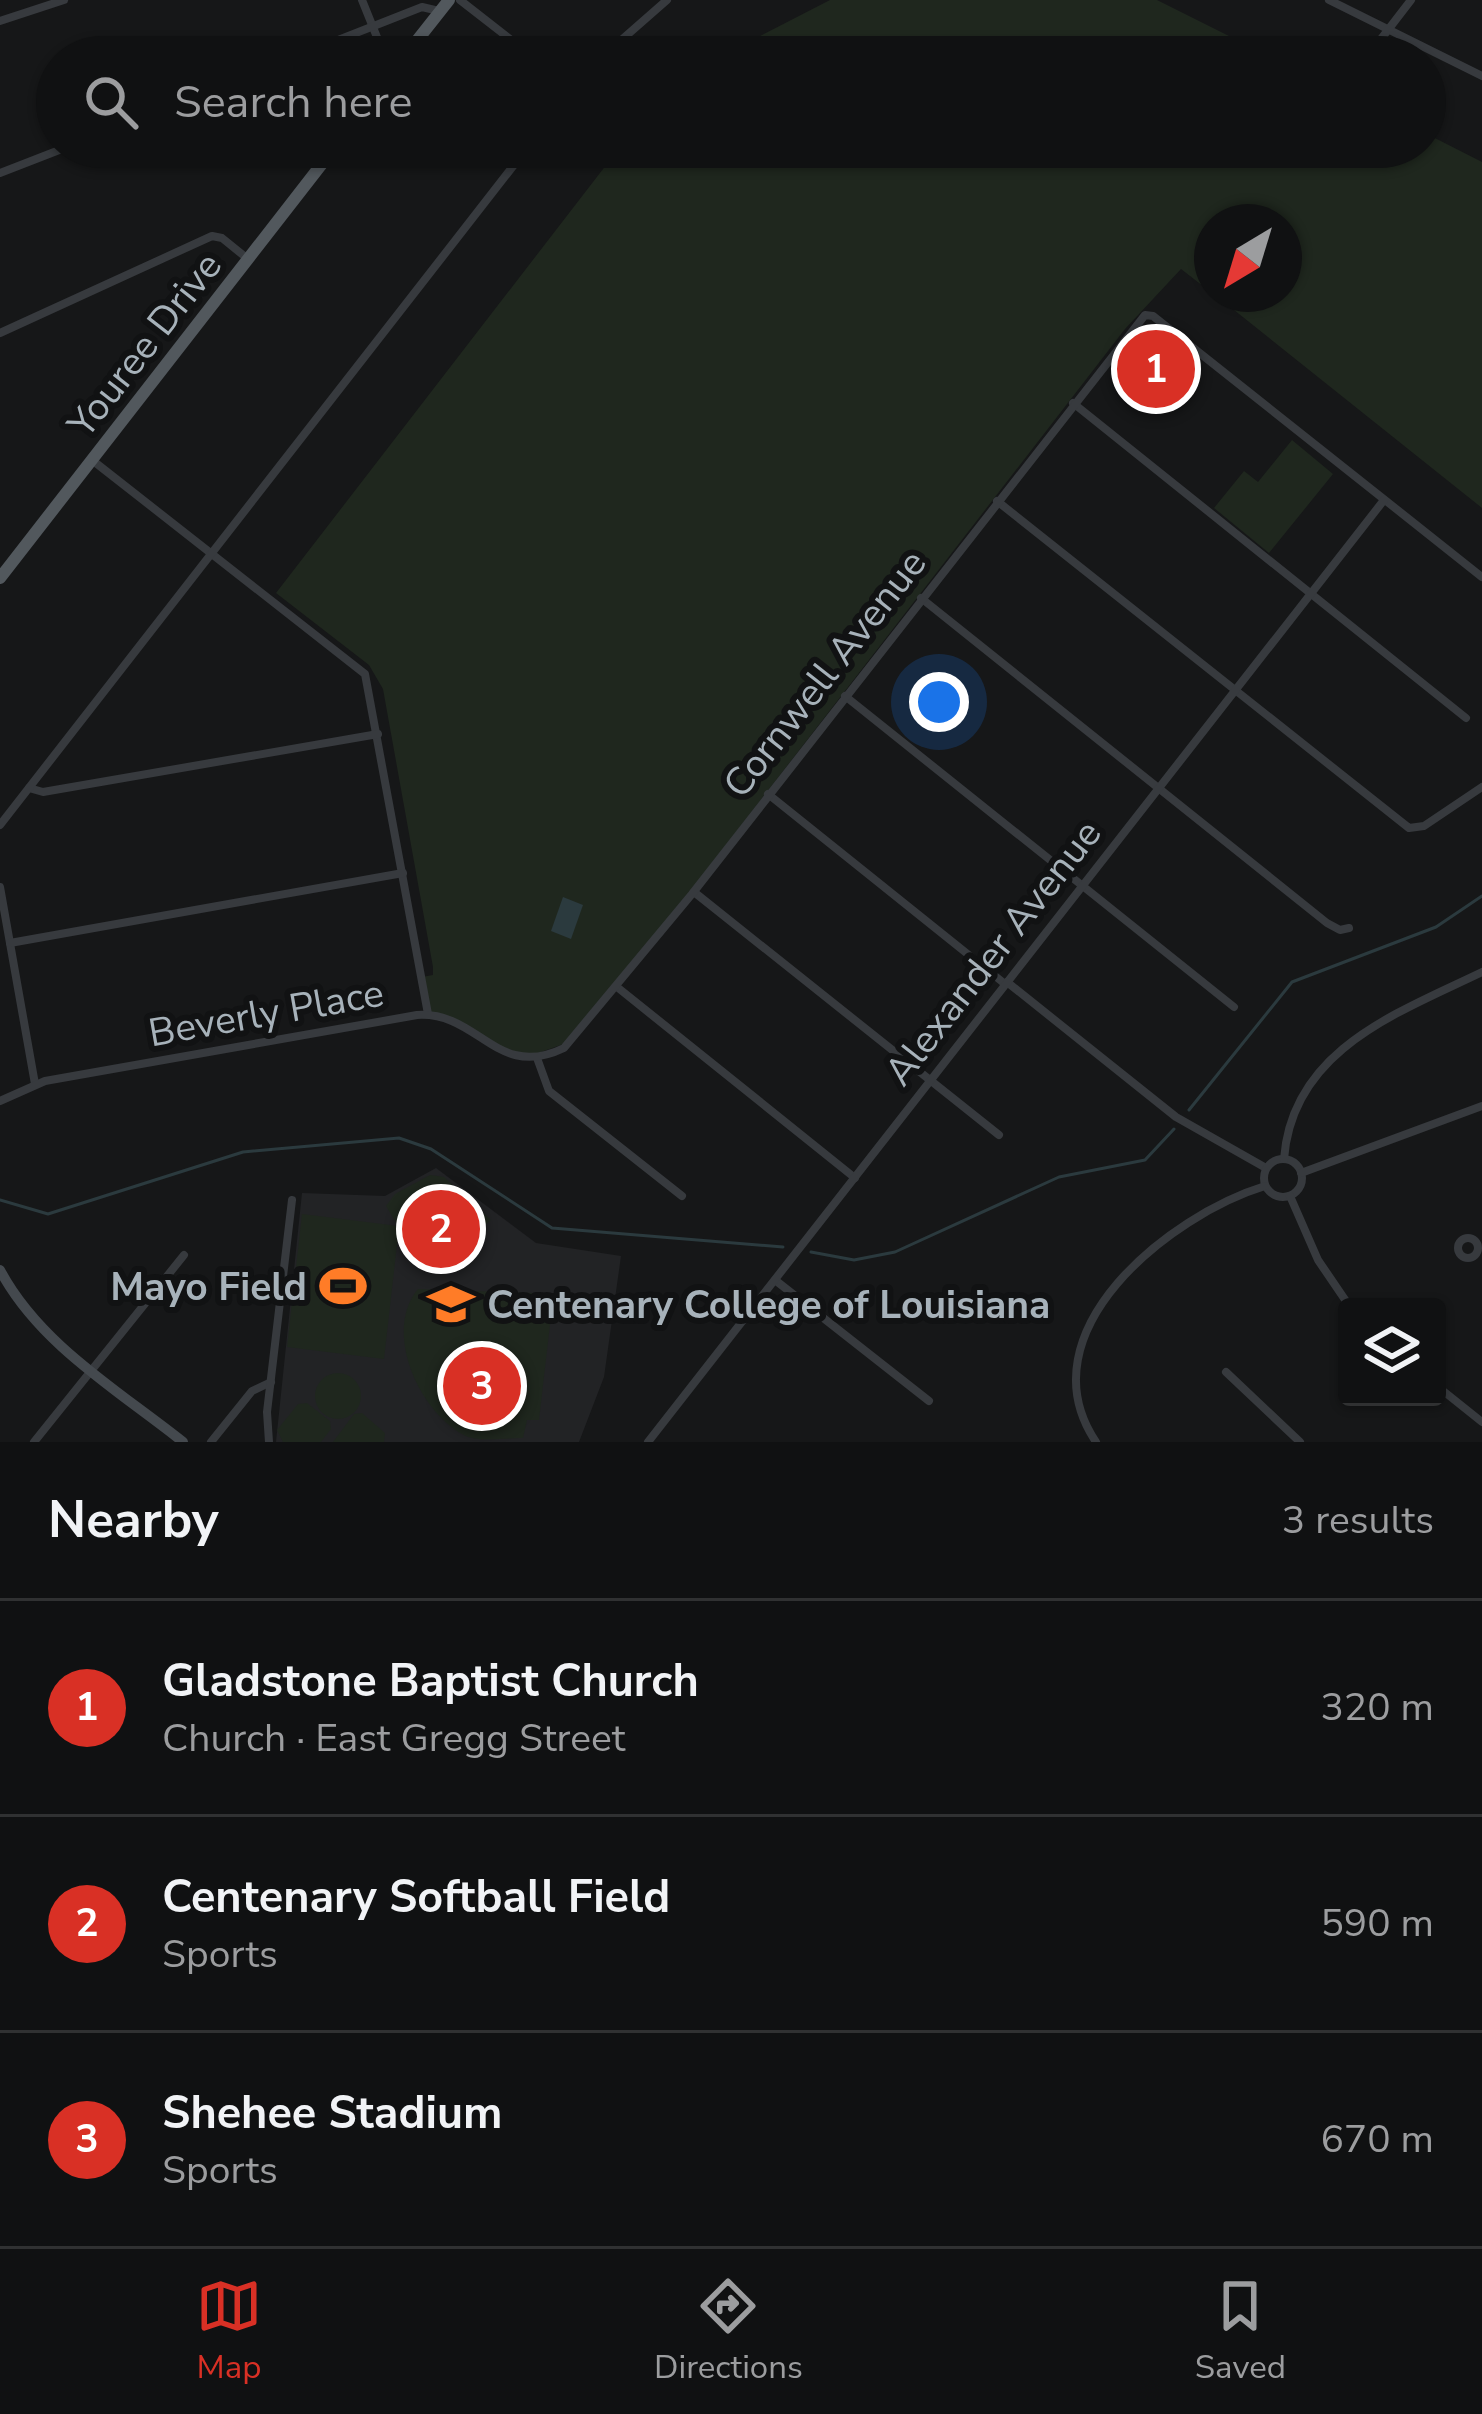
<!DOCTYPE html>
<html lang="en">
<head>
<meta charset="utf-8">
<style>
  :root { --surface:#101112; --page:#191a1b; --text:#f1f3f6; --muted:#9c9d9f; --line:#303132; --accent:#d93025 }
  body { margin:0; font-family:"Nunito Sans",sans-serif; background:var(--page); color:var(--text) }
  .controls { position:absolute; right:36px; bottom:36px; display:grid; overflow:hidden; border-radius:12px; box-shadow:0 3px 9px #0004 }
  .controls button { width:108px; height:108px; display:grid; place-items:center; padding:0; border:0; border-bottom:3px solid var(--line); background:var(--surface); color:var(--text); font:60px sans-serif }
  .compass { position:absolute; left:1194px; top:204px; width:108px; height:108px; border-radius:50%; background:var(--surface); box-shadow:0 3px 9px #0004; rotate:218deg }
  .you { position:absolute; left:939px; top:702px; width:42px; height:42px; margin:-30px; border:9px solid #fff; border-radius:50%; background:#1a73e8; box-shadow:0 0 0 18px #1a73e833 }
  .badge { display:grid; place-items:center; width:78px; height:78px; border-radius:50%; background:var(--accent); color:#fff; font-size:39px; font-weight:700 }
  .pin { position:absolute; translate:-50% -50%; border:6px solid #fff; box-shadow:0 3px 12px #0006 }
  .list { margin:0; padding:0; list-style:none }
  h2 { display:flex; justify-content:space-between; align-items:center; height:156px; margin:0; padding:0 48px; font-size:51px }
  h2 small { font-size:39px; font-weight:400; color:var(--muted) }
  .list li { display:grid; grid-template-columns:78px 1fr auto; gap:36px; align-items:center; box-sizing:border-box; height:216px; padding:0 48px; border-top:3px solid var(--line) }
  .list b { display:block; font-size:45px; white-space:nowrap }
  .list p { margin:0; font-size:39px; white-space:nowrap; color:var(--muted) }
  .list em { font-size:39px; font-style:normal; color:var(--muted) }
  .icon { flex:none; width:66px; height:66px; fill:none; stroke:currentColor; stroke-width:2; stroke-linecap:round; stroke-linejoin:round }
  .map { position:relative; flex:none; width:1482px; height:1442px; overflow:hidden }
  .search { position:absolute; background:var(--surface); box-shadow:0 3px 9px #0004; left:36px; right:36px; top:36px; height:132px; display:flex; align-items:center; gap:30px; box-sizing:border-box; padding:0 42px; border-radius:66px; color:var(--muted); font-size:45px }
  .sheet { height:804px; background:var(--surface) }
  nav { display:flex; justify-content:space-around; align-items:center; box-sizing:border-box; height:168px; border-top:3px solid var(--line); background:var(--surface); font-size:33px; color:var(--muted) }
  nav a { display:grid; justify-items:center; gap:6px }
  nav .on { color:var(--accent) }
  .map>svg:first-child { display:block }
</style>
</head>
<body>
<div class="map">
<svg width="1482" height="1442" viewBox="0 0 1482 1442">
  <rect width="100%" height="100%" fill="#161718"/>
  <path fill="#222325" d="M436 1168 536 1243 621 1256 604 1377 579 1442H276L302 1193 385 1196Z"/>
  <g fill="#1f271e">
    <path d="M830 0H1157L1271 57H719Z"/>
    <path d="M1425 133 1482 162V508L1214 294H1284V222H1212V293L1181 269 1125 329 575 1040 524 1058 428 1014 422 977 433 975V967L383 689 369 665 276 593 620 147H1425Z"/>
    <path d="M1292 440 1333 474 1269 553 1214 508 1244 471 1258 482Z"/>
    <path d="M430 1175 444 1177 491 1220 434 1266 423 1264 399 1227 384 1359 287 1347 302 1214 398 1226 386 1206 395 1194Z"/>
    <path d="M418 1289 533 1293 552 1307 539 1420H527L523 1438C507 1438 480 1442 466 1436 420 1414 382 1332 418 1289Z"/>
    <circle cx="338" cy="1396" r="23"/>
    <path d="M307 1403 330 1421 331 1429 321 1442H283L277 1430 298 1404Z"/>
    <path d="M362 1413 385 1433 384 1442H333L354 1414Z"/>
  </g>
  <path fill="#2b3a3e" d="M563 897 583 905 571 939 551 931Z"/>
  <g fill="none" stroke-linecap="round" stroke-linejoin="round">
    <g stroke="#2b3a3e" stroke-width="3">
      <path d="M1189 1110 1292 982 1436 927 1482 896"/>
      <path d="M0 1200 48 1214 243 1152 399 1138 431 1149 552 1228 783 1247"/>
      <path d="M811 1252 854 1260 895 1252 1059 1177 1145 1160 1174 1129"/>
    </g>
    <g stroke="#373a3e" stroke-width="8">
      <path d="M362 0 385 57"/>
      <path d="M460 0 533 57"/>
      <path d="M1329 0 1482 76"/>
      <path d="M0 21 64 0"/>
      <path d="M1381 39 1411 0"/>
      <path d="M295 57 422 7 439 11"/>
      <path d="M602 57 667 0"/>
      <path d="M0 173 67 147"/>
      <path d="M0 333 212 236 222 238 248 259"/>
      <path d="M1073 403 1466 718"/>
      <path d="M92 460 365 674 428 1014"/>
      <path d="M997 501 1409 828 1424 826 1482 787"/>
      <path d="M921 598 1327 923 1340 930 1349 928"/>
      <path d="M845 696 1234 1007"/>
      <path d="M29 788 43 792 378 734"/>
      <path d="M768 794 1005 984"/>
      <path d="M0 825 528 147"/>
      <path d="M0 887 35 1084"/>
      <path d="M694 892 999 1135"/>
      <path d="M10 943 403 873"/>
      <path d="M1007 982 1176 1117 1266 1168"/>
      <path d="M617 987 855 1178"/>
      <path d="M537 1058 549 1091 682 1196"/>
      <path d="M0 1101 45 1081 417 1015C479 1011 496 1081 564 1048L692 894 1145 315 1153 316 1482 577"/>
      <circle cx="1283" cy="1178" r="19"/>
      <path d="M1284 1159C1292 1050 1397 1013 1482 972"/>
      <path d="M1301 1173 1482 1106"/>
      <path d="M1290 1196 1318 1260 1350 1307"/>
      <circle cx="1468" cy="1248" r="10"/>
      <path d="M775 1280 929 1401"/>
      <path d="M1226 1372 1300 1442"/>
      <path d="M1437 1386 1482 1422"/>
      <path d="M34 1442 184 1255"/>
      <path d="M211 1442 252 1391 271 1382"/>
      <path d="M269 1442 267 1412 292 1200"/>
      <path d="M648 1442 1384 500"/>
      <path d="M1096 1442C1022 1332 1170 1215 1265 1186"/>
    </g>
    <path stroke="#44494e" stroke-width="10" d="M0 1270C39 1344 119 1391 183 1442"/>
    <g stroke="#52585d" stroke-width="12">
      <path d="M404 57 449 0"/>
      <path d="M0 578 335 147"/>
    </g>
  </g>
  <defs>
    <symbol id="stadium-bare" viewBox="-9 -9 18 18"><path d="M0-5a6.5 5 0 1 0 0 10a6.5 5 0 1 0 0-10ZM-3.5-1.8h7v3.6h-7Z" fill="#ff7c27" stroke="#111213" stroke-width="2.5" paint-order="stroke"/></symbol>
    <symbol id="university-bare" viewBox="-9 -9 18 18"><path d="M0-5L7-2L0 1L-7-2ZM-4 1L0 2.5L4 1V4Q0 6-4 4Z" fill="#ff7c27" stroke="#111213" stroke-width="2.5" paint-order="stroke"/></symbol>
  </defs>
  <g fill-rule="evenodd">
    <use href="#stadium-bare" x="310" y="1253" width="66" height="66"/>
    <use href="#university-bare" x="418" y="1271" width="66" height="66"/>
  </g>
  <g text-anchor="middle" stroke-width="12" stroke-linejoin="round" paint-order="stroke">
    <g font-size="39" fill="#a7b2ba" stroke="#111213">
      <text transform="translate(144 344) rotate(-52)" y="14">Youree Drive</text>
      <text transform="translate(824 673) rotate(-52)" y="14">Cornwell Avenue</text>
      <text transform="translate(992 952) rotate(-52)" y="14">Alexander Avenue</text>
      <text transform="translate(266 1012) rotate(-10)" y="14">Beverly Place</text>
    </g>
    <g font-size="39" font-weight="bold" fill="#a7b2ba" stroke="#111213" text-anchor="end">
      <text x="307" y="1300">Mayo Field</text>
      <text x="487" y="1318" text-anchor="start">Centenary College of Louisiana</text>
    </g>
  </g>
</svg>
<div class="controls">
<button><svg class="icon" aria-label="layers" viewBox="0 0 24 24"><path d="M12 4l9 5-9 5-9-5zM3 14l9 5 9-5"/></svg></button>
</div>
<svg class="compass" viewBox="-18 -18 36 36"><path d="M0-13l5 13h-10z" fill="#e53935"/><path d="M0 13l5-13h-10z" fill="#9c9d9f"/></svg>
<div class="you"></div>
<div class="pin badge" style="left:1156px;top:369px">1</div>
<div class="pin badge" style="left:441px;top:1229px">2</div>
<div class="pin badge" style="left:482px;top:1386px">3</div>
<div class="search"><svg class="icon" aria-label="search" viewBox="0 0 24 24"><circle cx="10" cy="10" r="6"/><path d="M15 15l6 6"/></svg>Search here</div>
</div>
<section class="sheet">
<h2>Nearby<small>3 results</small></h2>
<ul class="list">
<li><span class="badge">1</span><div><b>Gladstone Baptist Church</b><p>Church · East Gregg Street</p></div><em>320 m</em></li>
<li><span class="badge">2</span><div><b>Centenary Softball Field</b><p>Sports</p></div><em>590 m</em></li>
<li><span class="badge">3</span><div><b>Shehee Stadium</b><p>Sports</p></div><em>670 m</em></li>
</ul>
</section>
<nav>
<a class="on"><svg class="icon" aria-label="map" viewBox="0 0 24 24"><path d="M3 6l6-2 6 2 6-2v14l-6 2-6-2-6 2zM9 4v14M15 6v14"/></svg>Map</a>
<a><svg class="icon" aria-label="directions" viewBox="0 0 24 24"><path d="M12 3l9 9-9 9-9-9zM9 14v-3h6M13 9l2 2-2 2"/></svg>Directions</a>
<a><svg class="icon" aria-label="saved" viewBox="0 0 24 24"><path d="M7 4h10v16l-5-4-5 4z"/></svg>Saved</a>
</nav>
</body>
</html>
